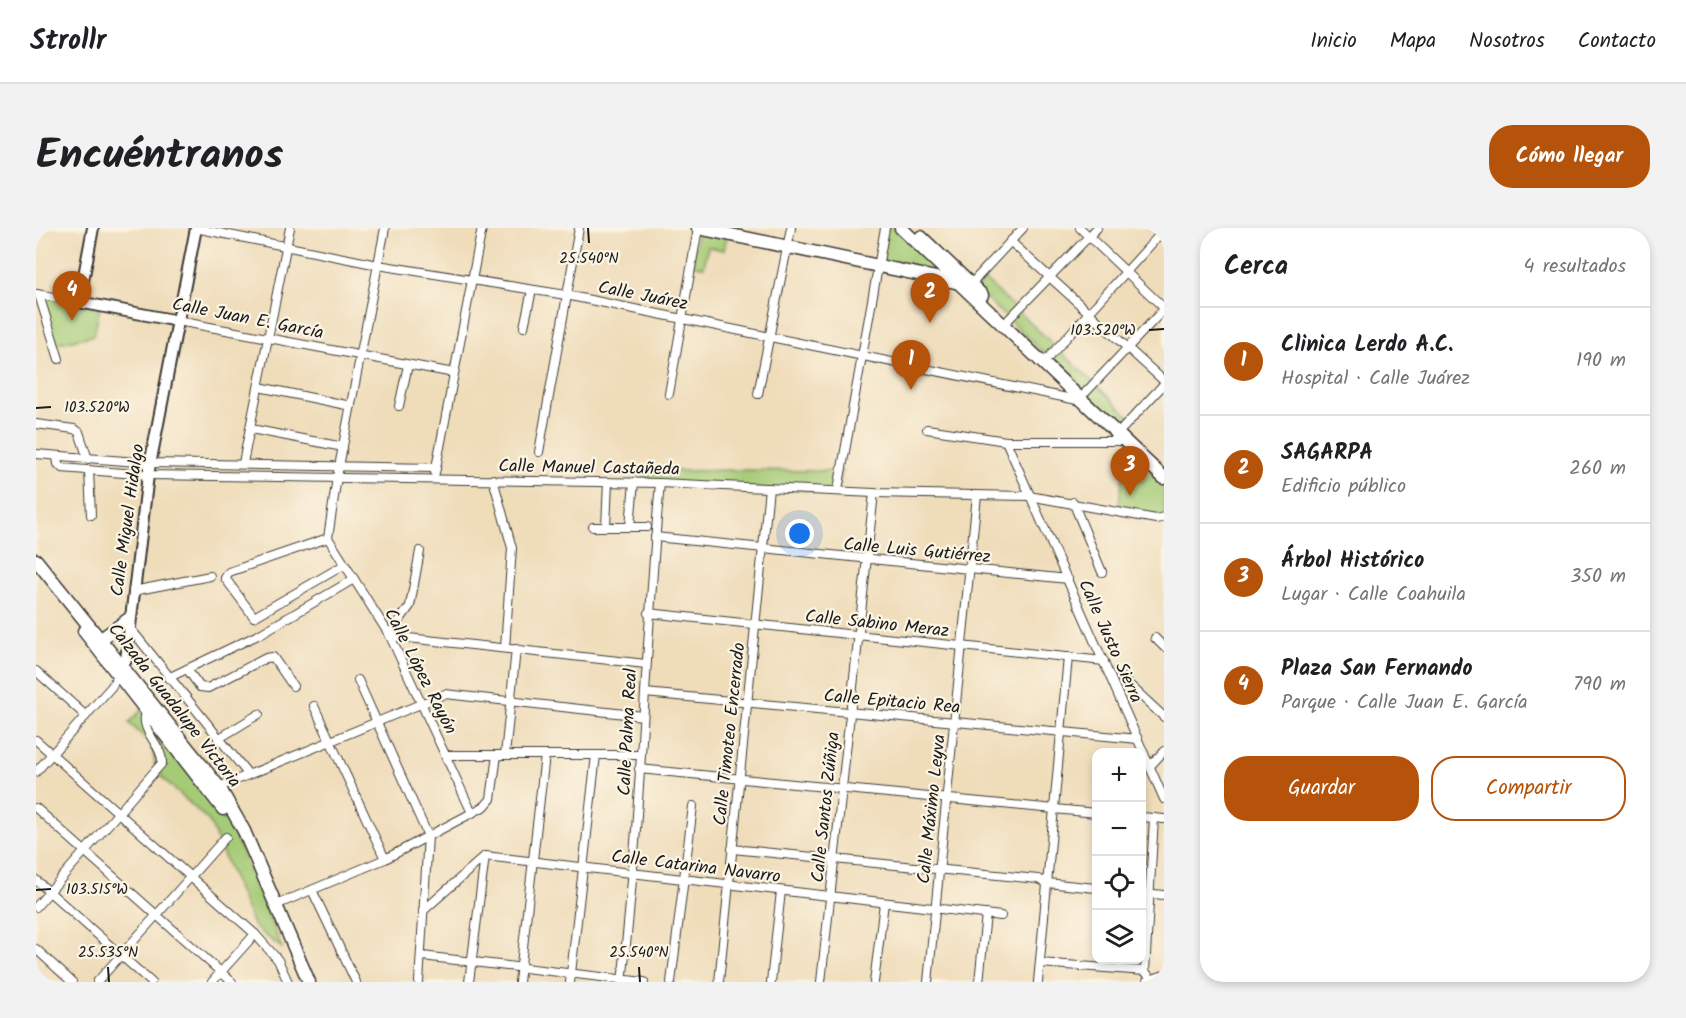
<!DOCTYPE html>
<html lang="es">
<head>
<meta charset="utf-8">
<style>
  :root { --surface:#fff; --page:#f2f2f2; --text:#202124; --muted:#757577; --line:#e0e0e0; --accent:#b45309 }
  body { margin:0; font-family:Kalam,sans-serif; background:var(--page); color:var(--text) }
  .controls { position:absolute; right:18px; bottom:18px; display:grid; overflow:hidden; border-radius:12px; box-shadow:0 3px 9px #0003 }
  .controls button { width:54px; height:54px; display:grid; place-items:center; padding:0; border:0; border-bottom:2px solid var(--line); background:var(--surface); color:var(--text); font:30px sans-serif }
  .you { position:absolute; left:764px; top:306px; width:21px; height:21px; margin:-15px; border:4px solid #fff; border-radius:50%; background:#1a73e8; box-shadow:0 0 0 9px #1a73e833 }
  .badge { display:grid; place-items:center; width:39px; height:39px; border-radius:50%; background:var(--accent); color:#fff; font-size:20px; font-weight:700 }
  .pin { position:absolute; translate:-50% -50px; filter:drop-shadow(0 2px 3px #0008) }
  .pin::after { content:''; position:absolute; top:32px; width:21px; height:18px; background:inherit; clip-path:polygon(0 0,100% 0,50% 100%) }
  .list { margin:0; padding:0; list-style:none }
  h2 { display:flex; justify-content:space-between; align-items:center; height:78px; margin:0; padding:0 24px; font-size:26px }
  h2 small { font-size:20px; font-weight:400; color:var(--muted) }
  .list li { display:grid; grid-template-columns:39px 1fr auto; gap:18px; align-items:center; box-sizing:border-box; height:108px; padding:0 24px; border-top:2px solid var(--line) }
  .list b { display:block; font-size:22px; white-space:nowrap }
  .list p { margin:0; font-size:20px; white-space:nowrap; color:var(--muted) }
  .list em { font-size:20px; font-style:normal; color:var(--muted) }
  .actions { display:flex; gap:12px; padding:18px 24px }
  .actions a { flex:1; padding:14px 0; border:2px solid var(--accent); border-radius:24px; text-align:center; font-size:21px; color:var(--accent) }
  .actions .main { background:var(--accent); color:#fff }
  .icon { flex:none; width:33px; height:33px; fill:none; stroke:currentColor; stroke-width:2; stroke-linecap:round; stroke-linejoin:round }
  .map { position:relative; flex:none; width:1128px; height:754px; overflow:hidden; border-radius:24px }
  header { display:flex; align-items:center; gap:36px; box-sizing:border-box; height:84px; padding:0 30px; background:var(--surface); border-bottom:2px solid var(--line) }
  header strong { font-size:28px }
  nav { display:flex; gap:33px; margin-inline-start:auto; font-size:21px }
  .intro { display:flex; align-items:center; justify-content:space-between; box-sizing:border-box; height:144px; padding:0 36px }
  h1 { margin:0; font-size:42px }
  .button { padding:15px 27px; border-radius:24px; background:var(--accent); color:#fff; font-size:21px; font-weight:700 }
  main { display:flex; gap:36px; padding:0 36px }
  aside { flex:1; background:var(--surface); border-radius:24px; box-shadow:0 3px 9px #0003 }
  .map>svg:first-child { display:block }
</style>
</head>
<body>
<header>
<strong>Strollr</strong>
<nav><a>Inicio</a><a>Mapa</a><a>Nosotros</a><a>Contacto</a></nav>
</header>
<div class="intro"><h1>Encuéntranos</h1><a class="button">Cómo llegar</a></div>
<main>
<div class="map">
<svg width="1128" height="754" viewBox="0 0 1128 754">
  <rect width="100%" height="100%" fill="#fcf5e5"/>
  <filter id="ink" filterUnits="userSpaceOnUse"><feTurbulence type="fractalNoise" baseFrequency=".0167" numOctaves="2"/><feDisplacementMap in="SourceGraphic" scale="12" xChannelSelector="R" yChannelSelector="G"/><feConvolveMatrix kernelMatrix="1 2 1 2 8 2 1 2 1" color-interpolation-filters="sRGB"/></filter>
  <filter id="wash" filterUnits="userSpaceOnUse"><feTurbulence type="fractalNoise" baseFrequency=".008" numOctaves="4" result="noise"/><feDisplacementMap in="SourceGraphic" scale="24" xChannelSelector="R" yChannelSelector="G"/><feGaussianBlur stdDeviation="1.35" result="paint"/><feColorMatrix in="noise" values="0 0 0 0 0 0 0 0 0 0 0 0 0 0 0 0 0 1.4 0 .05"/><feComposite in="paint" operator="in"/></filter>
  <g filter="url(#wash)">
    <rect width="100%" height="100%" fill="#efdcb9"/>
    <g fill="#a5cb76" stroke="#607449" stroke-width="1.5">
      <path d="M849 0H863L921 54 843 37Z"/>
      <path d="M662 1 691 6 688 22 672 19 668 39 656 36Z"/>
      <path d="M949 52 1094 189 1085 198 940 61Z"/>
      <path d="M2 67 64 79 58 107 18 116Z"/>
      <path d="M695 242 806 243 802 264 622 256 600 244Z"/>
      <path d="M1116 242 1128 253V294L1082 284 1086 251 1095 246 1105 254Z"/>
      <path d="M107 480 178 568 192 591 246 720 218 699 173 593 121 545 115 516 93 495Z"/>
    </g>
  </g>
  <g filter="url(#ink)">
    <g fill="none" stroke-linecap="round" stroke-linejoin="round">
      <defs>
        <g id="minor">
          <path d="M159 0 342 37 530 67 1046 173"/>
          <path d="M349 0 301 249 292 310 354 408 436 585"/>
          <path d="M1044 0 1128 80"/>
          <path d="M974 13 1128 153"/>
          <path d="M935 56 987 0"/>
          <path d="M1 66 43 74"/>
          <path d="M3 67 23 131"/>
          <path d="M972 92 1061 0"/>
          <path d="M142 93 418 145"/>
          <path d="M488 99 496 62"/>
          <path d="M1012 130 1128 2"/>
          <path d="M223 159 315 178"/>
          <path d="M1050 164 1128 81"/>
          <path d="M633 166 662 0"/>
          <path d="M722 166 755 0"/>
          <path d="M363 178 372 137"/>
          <path d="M0 196 38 201 43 204 52 231"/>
          <path d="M1087 200 1128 156"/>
          <path d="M215 201 307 219"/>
          <path d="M891 201 970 213H1089"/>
          <path d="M970 213 1128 571"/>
          <path d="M503 224 543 0"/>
          <path d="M0 226 114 235 400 240"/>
          <path d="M21 229 22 236 26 240 112 247 624 255 838 265 993 268 1120 291 1128 289"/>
          <path d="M207 235 254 0"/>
          <path d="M53 242 55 287"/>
          <path d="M399 245 446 0"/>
          <path d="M457 251 476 320 469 420"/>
          <path d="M802 262 849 0"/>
          <path d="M1037 274 1066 344"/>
          <path d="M594 298 598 254"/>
          <path d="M557 299H611"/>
          <path d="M570 299 572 254"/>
          <path d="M619 309 1032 351"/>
          <path d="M292 310 193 344 189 350 218 389 308 337"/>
          <path d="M97 363 174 348"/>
          <path d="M612 385 1068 433"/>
          <path d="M94 400 212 546"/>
          <path d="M353 407 374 378 384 323"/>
          <path d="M354 408 610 436"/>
          <path d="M1119 410 1128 419"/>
          <path d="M151 441 164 459 172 460 230 430 237 429 257 458"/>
          <path d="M0 443 50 488"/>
          <path d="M1085 449 1128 489"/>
          <path d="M132 450 224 406 318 351"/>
          <path d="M322 452 392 608 383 754"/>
          <path d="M609 465 1102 511"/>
          <path d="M278 478 349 631"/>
          <path d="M182 511 223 486"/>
          <path d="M0 512 219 706 242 732 252 754"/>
          <path d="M410 527H604"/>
          <path d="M469 527 480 421"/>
          <path d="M1114 538 1128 523"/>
          <path d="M603 541 1060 585"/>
          <path d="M0 544 76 458 82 446"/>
          <path d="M183 559 409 466 607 488"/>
          <path d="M0 580 196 754"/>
          <path d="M1106 589 1128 591"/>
          <path d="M696 621 1002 651 1011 655 1060 660"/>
          <path d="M0 652 115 754"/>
          <path d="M276 662 320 754"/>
          <path d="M1106 665 1128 667"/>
          <path d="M240 677 349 631 449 578 455 571 461 527"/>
          <path d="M0 679 126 535C127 516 101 502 111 482"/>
          <path d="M387 683 449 628 965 688"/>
          <path d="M0 721 36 754"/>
          <path d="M386 728 608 754"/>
          <path d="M1004 735 1109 743"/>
          <path d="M1111 753 1128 747"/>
          <path d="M61 754 190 609"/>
          <path d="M176 754 219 706"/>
          <path d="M433 754 449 628"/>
          <path d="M483 754 509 527"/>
          <path d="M534 754 560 527"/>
          <path d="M586 754C605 588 609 421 624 255"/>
          <path d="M635 754 657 578"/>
          <path d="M683 754 733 260"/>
          <path d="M735 754 745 663"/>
          <path d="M785 754 838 265"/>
          <path d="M838 754 848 675"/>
          <path d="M892 754 941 267"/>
          <path d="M943 754 950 686"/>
          <path d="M1002 754 1032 429"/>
          <path d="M1117 754 1109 743 1118 590"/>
        </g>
        <g id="secondary">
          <path d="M57 0 43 74 142 93"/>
          <path d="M1126 0 1128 1"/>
          <path d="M82 446 90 432 112 247 160 0"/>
        </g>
        <g id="primary">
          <path d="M662 0 919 54"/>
          <path d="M865 0 1128 250"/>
          <path d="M885 9 946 67"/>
          <path d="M0 332 183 559 208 603 273 754"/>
          <path d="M48 403 187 581"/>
          <path d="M65 411 94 390"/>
        </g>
      </defs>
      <use href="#minor" stroke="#3c3934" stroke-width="10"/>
      <use href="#secondary" stroke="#3c3934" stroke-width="14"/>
      <use href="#primary" stroke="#3c3934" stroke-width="15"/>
      <use href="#minor" stroke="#fff" stroke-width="8"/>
      <use href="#secondary" stroke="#fff" stroke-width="10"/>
      <use href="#primary" stroke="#fff" stroke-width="12"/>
    </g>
  </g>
  <path fill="none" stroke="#1c1c1c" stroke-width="2" d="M552 0 553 15M1113 102 1128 101M0 180 15 179M0 662 15 661M72 739 73 754M603 739 604 754"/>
  <g text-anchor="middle" stroke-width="4.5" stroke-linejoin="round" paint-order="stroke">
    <g font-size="18" fill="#1c1c1c" stroke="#fcf5e5">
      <text transform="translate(607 67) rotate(11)" y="6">Calle Juárez</text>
      <text transform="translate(212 90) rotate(11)" y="6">Calle Juan E. García</text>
      <text transform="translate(553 239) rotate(1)" y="6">Calle Manuel Castañeda</text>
      <text transform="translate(91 292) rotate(-82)" y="6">Calle Miguel Hidalgo</text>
      <text transform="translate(881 322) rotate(5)" y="6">Calle Luis Gutiérrez</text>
      <text transform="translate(841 395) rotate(6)" y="6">Calle Sabino Meraz</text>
      <text transform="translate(1075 413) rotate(66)" y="6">Calle Justo Sierra</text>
      <text transform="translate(385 443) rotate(63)" y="6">Calle López Rayón</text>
      <text transform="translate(856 473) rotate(5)" y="6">Calle Epitacio Rea</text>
      <text transform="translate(139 477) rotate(52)" y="6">Calzada Guadalupe Victoria</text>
      <text transform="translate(591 504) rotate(-87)" y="6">Calle Palma Real</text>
      <text transform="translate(693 506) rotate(-84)" y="6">Calle Timoteo Encerrado</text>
      <text transform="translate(789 579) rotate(-84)" y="6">Calle Santos Zúñiga</text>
      <text transform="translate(895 581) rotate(-84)" y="6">Calle Máximo Leyva</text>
      <text transform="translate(660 638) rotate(7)" y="6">Calle Catarina Navarro</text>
    </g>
  </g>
  <g font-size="15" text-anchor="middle" fill="#1c1c1c" stroke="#fcf5e5" stroke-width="4.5" stroke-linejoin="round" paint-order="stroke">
    <text x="553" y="35">25.540°N</text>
    <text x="1067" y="107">103.520°W</text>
    <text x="61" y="184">103.520°W</text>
    <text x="61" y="666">103.515°W</text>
    <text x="72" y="729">25.535°N</text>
    <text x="603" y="729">25.540°N</text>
  </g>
</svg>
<div class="controls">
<button>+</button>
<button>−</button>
<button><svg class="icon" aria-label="locate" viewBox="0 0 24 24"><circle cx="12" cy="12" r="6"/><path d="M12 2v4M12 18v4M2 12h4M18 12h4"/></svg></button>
<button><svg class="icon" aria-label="layers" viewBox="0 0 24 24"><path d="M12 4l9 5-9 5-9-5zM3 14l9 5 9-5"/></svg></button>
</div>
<div class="you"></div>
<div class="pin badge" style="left:875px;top:162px">1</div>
<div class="pin badge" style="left:894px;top:95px">2</div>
<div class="pin badge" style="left:1094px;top:268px">3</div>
<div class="pin badge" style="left:36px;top:93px">4</div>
</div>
<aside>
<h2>Cerca<small>4 resultados</small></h2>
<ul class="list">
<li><span class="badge">1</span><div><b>Clinica Lerdo A.C.</b><p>Hospital · Calle Juárez</p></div><em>190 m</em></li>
<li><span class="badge">2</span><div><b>SAGARPA</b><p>Edificio público</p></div><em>260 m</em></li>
<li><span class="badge">3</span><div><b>Árbol Histórico</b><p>Lugar · Calle Coahuila</p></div><em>350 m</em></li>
<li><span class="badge">4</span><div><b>Plaza San Fernando</b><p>Parque · Calle Juan E. García</p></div><em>790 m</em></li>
</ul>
<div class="actions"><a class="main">Guardar</a><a>Compartir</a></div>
</aside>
</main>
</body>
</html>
